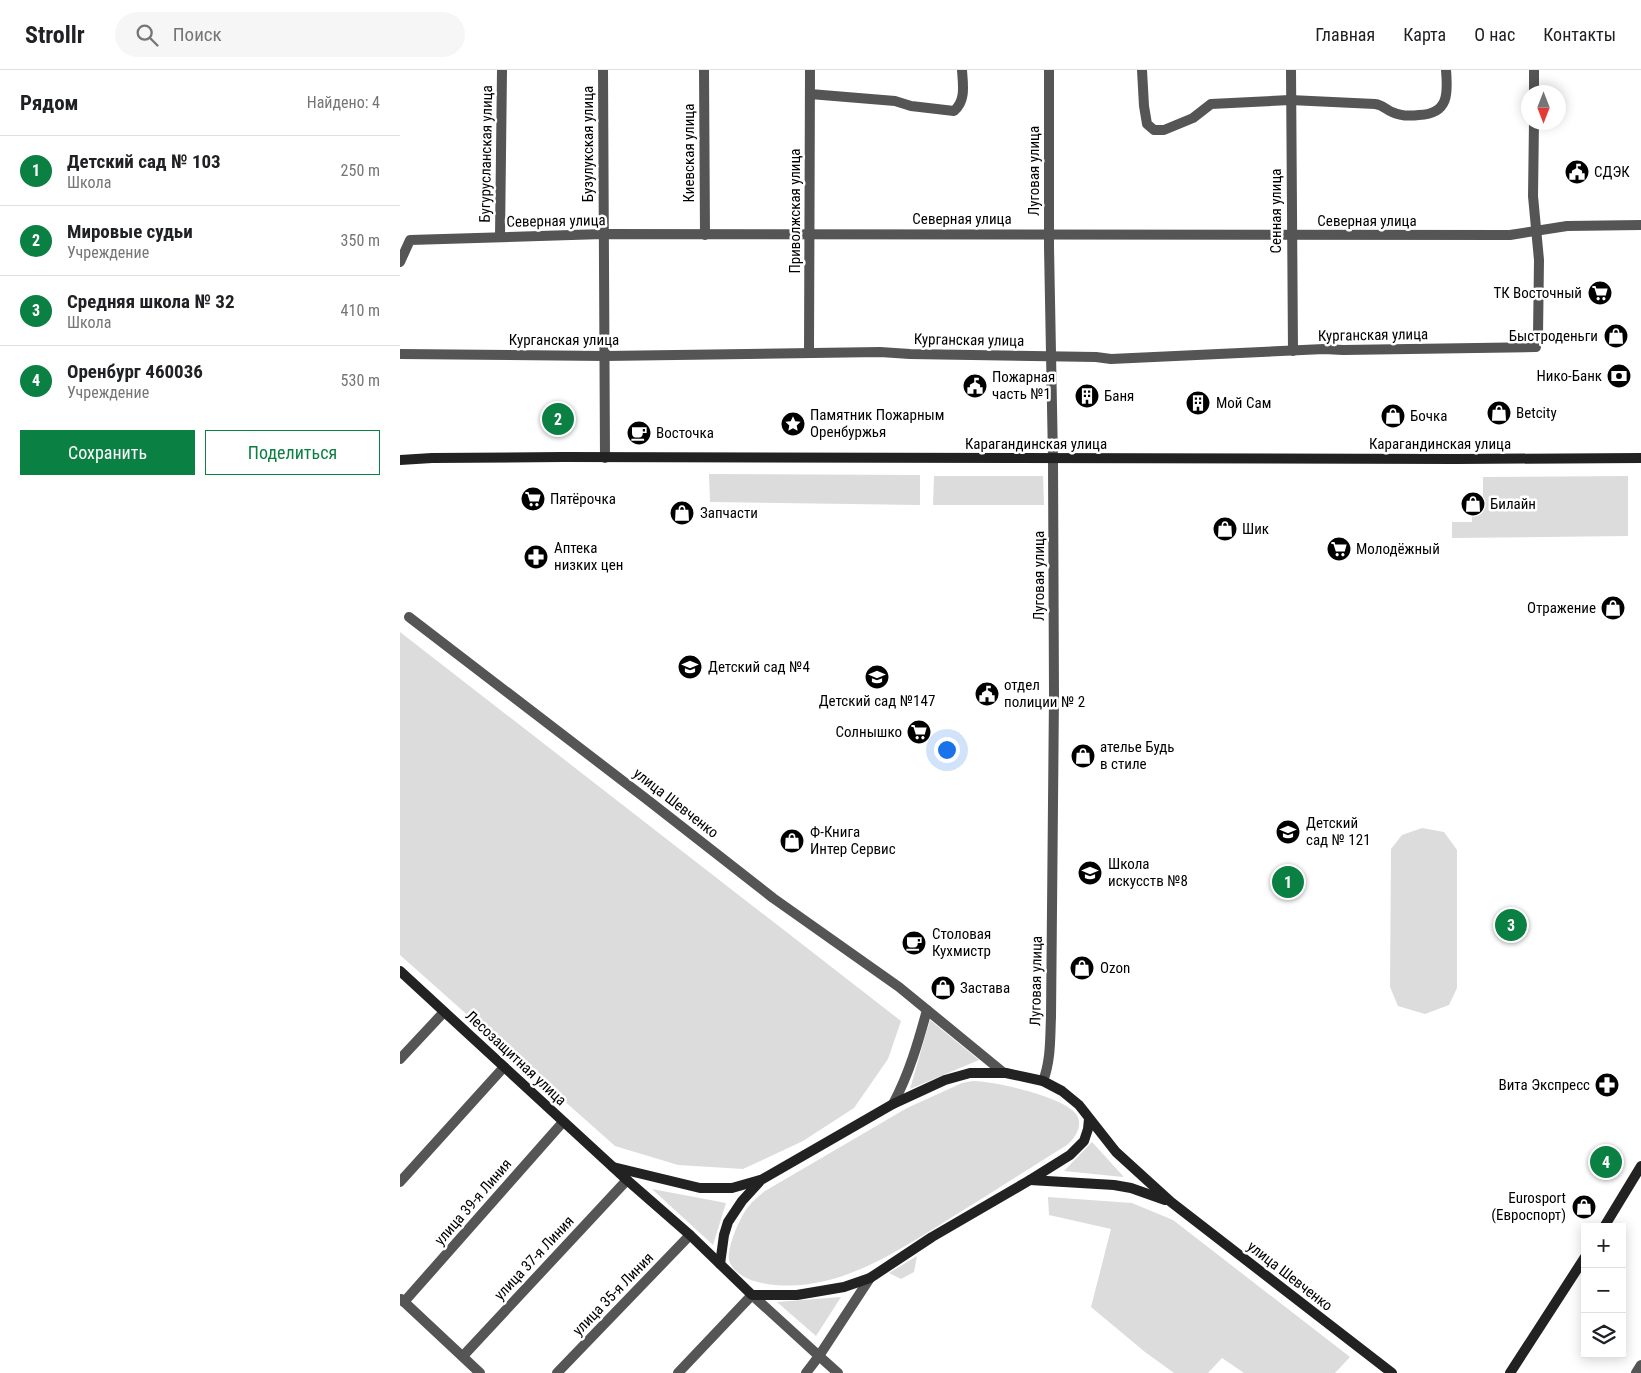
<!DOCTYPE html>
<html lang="ru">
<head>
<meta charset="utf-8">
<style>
  :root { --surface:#fff; --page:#f6f6f6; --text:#202124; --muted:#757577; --line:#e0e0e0; --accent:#0b8043 }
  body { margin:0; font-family:"Roboto Condensed",sans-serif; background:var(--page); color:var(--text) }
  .controls { position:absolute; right:15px; bottom:15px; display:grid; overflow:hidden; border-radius:0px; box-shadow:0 2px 12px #0003 }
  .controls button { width:45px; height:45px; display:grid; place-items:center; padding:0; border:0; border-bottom:1px solid var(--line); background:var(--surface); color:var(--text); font:25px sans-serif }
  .compass { position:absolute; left:1121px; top:15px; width:45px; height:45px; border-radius:50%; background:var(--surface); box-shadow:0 2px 12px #0003; rotate:180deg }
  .you { position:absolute; left:546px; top:679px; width:18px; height:18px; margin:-12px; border:4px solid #fff; border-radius:50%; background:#1a73e8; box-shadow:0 0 0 8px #1a73e833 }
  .badge { display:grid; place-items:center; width:32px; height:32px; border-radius:50%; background:var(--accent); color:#fff; font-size:16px; font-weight:700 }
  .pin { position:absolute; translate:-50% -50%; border:2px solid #fff; box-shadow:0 1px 5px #0006 }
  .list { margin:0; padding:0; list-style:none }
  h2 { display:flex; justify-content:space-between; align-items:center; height:65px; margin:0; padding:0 20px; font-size:21px }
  h2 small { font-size:16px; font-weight:400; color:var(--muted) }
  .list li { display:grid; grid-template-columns:32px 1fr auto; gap:15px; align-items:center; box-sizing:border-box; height:70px; padding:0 20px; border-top:1px solid var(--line) }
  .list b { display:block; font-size:19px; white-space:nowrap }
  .list p { margin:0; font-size:16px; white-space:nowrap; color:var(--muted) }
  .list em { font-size:16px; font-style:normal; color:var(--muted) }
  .actions { display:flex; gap:10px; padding:15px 20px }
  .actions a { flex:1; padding:11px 0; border:1px solid var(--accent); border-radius:0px; text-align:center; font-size:18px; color:var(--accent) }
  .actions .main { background:var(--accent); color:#fff }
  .icon { flex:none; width:28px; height:28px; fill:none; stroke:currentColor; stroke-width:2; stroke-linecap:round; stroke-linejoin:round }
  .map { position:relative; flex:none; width:1241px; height:1303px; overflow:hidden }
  header { display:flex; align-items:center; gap:30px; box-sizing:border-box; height:70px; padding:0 25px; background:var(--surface); border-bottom:1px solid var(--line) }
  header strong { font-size:24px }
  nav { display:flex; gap:28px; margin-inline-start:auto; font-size:18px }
  .search { width:350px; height:45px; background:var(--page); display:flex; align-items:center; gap:12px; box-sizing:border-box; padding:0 18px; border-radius:28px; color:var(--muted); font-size:19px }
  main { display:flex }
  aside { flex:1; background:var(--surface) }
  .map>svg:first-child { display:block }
</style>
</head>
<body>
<header>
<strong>Strollr</strong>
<div class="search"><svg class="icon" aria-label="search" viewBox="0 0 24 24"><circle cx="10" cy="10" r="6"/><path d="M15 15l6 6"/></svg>Поиск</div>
<nav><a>Главная</a><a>Карта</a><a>О нас</a><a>Контакты</a></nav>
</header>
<main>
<aside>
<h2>Рядом<small>Найдено: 4</small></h2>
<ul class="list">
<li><span class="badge">1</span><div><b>Детский сад № 103</b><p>Школа</p></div><em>250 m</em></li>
<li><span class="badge">2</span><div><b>Мировые судьи</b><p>Учреждение</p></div><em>350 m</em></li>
<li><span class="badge">3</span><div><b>Средняя школа № 32</b><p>Школа</p></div><em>410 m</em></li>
<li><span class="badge">4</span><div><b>Оренбург 460036</b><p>Учреждение</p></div><em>530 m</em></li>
</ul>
<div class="actions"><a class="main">Сохранить</a><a>Поделиться</a></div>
</aside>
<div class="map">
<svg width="1241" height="1303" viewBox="0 0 1241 1303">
  <rect width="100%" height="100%" fill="#fff"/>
  <g fill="#dcdcdc">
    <path d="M309 404 520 405V435L310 432Z"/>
    <path d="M534 406H643L644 435H533Z"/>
    <path d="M1228 406V466L1052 468V452H1072V438H1083V407Z"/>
    <path d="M0 562 501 951 488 989 454 1038 403 1071 343 1099 278 1095 215 1076 0 885Z"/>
    <path d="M1022 758 1044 762 1057 780V918L1049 935 1025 944 998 936 990 917 991 779 1002 765Z"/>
    <path d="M530 950 579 990 510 1019Z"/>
    <path d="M573 1011C594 1011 664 1027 676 1044 684 1055 675 1068 667 1075 630 1098 594 1121 557 1144 499 1180 434 1227 362 1213 350 1211 332 1203 329 1190 327 1177 340 1147 348 1137 353 1131 359 1126 365 1121L507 1038 562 1013Z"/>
    <path d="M692 1072 723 1106V1107L664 1101Z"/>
    <path d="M252 1119 326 1133 313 1175Z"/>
    <path d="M648 1127 732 1133 773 1150 950 1287 935 1303H844L822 1288 808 1303H774L745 1282 691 1237 711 1159 649 1145Z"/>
    <path d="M517 1186 514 1202 501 1209 489 1203Z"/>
    <path d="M441 1227 416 1266 377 1232Z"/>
  </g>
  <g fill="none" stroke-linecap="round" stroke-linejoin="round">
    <g stroke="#555" stroke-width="10">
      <path d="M203 0 205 388"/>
      <path d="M304 0 305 165"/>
      <path d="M649 0V177L653 389"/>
      <path d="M742 0 744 36 747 54 754 60H764L793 48 811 34 890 30 975 34C983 35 985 39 992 42 1000 46 1011 46 1019 45 1049 44 1048 23 1046 0"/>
      <path d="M891 0 893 281"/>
      <path d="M1134 22V0"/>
      <path d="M410 24 495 31 511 36 554 41C566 31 563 15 562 0"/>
      <path d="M100 167 102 0"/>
      <path d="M0 192 10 170 203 164 1110 165 1167 156 1241 155"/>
      <path d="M409 282 410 0"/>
      <path d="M0 284 205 286 480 282 510 284 696 287 711 289 924 279 943 280 1136 277 1138 265 1139 190 1133 126 1134 52"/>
      <path d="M9 547 249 731 373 828 499 917 604 1003"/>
      <path d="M0 989 44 942"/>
      <path d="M493 1034C509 1004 518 973 527 940"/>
      <path d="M0 1112 104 997"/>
      <path d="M1 1229 80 1303"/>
      <path d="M4 1232 163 1052"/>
      <path d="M63 1286 227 1110"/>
      <path d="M419 1286 438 1303"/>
      <path d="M157 1303 290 1165"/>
      <path d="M278 1303 352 1225"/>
      <path d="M1236 1303 1241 1295"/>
    </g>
    <g stroke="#555" stroke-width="10">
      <path d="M643 1011C651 990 650 969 651 947L654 626 653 389"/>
      <path d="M352 1225 419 1286"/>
      <path d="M406 1303 419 1286 470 1208"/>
    </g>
    <g stroke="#222" stroke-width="10">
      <path d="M0 390 32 388 163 387 1056 389 1241 388"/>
      <path d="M0 901 227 1110 290 1165 352 1225H397L444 1217 470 1208 532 1167 630 1110 670 1085 684 1071 688 1059 689 1049"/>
      <path d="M213 1097 300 1118H332L360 1110"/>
      <path d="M630 1110 714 1115 731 1118 765 1130"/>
      <path d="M1204 1157 1241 1096"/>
      <path d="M320 1194 324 1165 328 1152 342 1131 361 1110 493 1034 545 1010 570 1003H606L643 1011 662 1021 679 1035 716 1082 771 1132 992 1303"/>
      <path d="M1110 1303 1185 1187"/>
    </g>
  </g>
  <defs>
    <symbol id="civic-disc" viewBox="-11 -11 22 22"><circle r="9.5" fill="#000" stroke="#fff"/><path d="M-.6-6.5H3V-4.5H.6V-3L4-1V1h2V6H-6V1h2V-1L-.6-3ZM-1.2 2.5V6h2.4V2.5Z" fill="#fff"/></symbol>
    <symbol id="supermarket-disc" viewBox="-11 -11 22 22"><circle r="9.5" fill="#000" stroke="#fff"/><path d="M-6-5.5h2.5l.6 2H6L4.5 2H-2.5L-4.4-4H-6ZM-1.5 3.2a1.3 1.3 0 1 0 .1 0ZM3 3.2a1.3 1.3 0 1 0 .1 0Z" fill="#fff"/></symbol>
    <symbol id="shop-disc" viewBox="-11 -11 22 22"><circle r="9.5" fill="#000" stroke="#fff"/><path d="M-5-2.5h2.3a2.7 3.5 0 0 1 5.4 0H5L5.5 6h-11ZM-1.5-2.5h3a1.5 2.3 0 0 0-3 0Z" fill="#fff"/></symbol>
    <symbol id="bank-disc" viewBox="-11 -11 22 22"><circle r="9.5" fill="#000" stroke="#fff"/><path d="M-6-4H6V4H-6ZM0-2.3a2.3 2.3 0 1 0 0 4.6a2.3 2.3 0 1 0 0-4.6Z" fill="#fff"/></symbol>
    <symbol id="building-disc" viewBox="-11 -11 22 22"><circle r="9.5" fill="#000" stroke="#fff"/><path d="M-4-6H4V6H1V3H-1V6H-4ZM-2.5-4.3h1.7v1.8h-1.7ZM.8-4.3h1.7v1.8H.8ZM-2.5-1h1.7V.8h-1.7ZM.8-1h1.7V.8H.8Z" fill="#fff"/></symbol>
    <symbol id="sight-disc" viewBox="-11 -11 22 22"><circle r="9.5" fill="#000" stroke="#fff"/><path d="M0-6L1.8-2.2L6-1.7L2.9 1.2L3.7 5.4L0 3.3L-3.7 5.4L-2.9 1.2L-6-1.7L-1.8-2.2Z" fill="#fff"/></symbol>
    <symbol id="cafe-disc" viewBox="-11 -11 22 22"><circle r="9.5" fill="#000" stroke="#fff"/><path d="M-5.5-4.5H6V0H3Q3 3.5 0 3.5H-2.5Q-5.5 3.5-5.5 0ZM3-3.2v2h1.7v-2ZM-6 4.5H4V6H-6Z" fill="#fff"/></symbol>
    <symbol id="pharmacy-disc" viewBox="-11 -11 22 22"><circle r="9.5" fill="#000" stroke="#fff"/><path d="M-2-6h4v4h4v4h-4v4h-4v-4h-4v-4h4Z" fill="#fff"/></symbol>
    <symbol id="school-disc" viewBox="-11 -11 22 22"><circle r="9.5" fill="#000" stroke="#fff"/><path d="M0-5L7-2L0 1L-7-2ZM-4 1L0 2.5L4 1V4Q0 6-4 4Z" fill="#fff"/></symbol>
  </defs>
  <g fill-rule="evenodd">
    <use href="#civic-disc" x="1163" y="88" width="28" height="28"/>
    <use href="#supermarket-disc" x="1186" y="209" width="28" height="28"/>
    <use href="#shop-disc" x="1202" y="252" width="28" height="28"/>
    <use href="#bank-disc" x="1205" y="292" width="28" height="28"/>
    <use href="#civic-disc" x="561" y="302" width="28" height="28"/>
    <use href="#building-disc" x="673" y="312" width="28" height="28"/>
    <use href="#building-disc" x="784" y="319" width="28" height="28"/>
    <use href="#shop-disc" x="1085" y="329" width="28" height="28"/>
    <use href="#shop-disc" x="979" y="332" width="28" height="28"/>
    <use href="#sight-disc" x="379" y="340" width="28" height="28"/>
    <use href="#cafe-disc" x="225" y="349" width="28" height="28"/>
    <use href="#supermarket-disc" x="119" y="415" width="28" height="28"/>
    <use href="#shop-disc" x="1059" y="420" width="28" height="28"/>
    <use href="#shop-disc" x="268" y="429" width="28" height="28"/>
    <use href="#shop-disc" x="811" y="445" width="28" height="28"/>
    <use href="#supermarket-disc" x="925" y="465" width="28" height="28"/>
    <use href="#pharmacy-disc" x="122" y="473" width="28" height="28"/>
    <use href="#shop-disc" x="1199" y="524" width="28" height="28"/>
    <use href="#school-disc" x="276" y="583" width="28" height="28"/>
    <use href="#school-disc" x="463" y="593" width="28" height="28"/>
    <use href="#civic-disc" x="573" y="610" width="28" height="28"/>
    <use href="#supermarket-disc" x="505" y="648" width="28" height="28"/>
    <use href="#shop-disc" x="669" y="672" width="28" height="28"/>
    <use href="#school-disc" x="874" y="748" width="28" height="28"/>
    <use href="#shop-disc" x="378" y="757" width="28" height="28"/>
    <use href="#school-disc" x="676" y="789" width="28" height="28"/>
    <use href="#cafe-disc" x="500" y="859" width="28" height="28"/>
    <use href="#shop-disc" x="668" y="884" width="28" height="28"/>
    <use href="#shop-disc" x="529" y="904" width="28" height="28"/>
    <use href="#pharmacy-disc" x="1193" y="1001" width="28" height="28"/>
    <use href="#shop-disc" x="1170" y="1123" width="28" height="28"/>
  </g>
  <g text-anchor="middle" stroke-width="5" stroke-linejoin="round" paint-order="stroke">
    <g font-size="15" fill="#000" stroke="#fff">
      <text transform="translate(188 74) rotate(-90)" y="5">Бузулукская улица</text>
      <text transform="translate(289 83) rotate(-90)" y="5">Киевская улица</text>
      <text transform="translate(86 84) rotate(-89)" y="5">Бугурусланская улица</text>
      <text transform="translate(634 101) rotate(-90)" y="5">Луговая улица</text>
      <text transform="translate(395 141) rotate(-90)" y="5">Приволжская улица</text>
      <text transform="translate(876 141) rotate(-90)" y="5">Сенная улица</text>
      <text x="562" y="154">Северная улица</text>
      <text transform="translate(156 151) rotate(-1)" y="5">Северная улица</text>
      <text x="967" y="156">Северная улица</text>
      <text transform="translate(973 265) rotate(-1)" y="5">Курганская улица</text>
      <text x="164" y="275">Курганская улица</text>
      <text transform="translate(569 270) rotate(1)" y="5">Курганская улица</text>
      <text x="636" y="379">Карагандинская улица</text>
      <text x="1040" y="379">Карагандинская улица</text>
      <text transform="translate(639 506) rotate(-90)" y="5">Луговая улица</text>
      <text transform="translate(276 733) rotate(38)" y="5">улица Шевченко</text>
      <text transform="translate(636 911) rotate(-89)" y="5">Луговая улица</text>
      <text transform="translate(116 988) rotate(43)" y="5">Лесозащитная улица</text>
      <text transform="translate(73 1132) rotate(-49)" y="5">улица 39-я Линия</text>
      <text transform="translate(134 1188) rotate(-47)" y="5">улица 37-я Линия</text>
      <text transform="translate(890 1206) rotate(38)" y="5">улица Шевченко</text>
      <text transform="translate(213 1224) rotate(-46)" y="5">улица 35-я Линия</text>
    </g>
    <g font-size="15" fill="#000" stroke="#fff" text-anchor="start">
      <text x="1194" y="107">СДЭК</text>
      <text x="1182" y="228" text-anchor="end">ТК Восточный</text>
      <text x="1198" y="271" text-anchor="end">Быстроденьги</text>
      <text x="1202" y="311" text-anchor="end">Нико-Банк</text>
      <text x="592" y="312">Пожарная<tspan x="592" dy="17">часть №1</tspan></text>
      <text x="704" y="331">Баня</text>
      <text x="816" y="338">Мой Cам</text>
      <text x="1116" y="348">Betcity</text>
      <text x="410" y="350">Памятник Пожарным<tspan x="410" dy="17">Оренбуржья</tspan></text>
      <text x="1010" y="351">Бочка</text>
      <text x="256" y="368">Восточка</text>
      <text x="150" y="434">Пятёрочка</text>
      <text x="1090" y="439">Билайн</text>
      <text x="300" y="448">Запчасти</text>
      <text x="842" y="464">Шик</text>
      <text x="154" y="483">Аптека<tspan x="154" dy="17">низких цен</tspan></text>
      <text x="956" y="484">Молодёжный</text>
      <text x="1196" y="543" text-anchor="end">Отражение</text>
      <text x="308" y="602">Детский сад №4</text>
      <text x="604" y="620">отдел<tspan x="604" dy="17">полиции № 2</tspan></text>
      <text x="477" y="636" text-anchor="middle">Детский сад №147</text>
      <text x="502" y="667" text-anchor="end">Солнышко</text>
      <text x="700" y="682">ателье Будь<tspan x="700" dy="17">в стиле</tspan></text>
      <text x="906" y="758">Детский<tspan x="906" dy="17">сад № 121</tspan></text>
      <text x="410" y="767">Ф-Книга<tspan x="410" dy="17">Интер Сервис</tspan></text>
      <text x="708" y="799">Школа<tspan x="708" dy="17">искусств №8</tspan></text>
      <text x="532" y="869">Столовая<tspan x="532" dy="17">Кухмистр</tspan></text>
      <text x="700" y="903">Ozon</text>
      <text x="560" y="923">Застава</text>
      <text x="1190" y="1020" text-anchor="end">Вита Экспресс</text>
      <text x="1166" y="1133" text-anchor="end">Eurosport<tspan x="1166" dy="17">(Евроспорт)</tspan></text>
    </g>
  </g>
</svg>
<div class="controls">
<button>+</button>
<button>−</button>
<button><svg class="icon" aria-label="layers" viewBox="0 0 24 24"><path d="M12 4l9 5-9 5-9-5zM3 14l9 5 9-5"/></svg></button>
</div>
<svg class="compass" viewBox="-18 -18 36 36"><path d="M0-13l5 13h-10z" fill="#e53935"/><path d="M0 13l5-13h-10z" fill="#757577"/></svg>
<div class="you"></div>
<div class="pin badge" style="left:888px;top:812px">1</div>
<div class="pin badge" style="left:158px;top:349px">2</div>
<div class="pin badge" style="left:1111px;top:855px">3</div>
<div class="pin badge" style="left:1206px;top:1092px">4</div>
</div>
</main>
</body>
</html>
